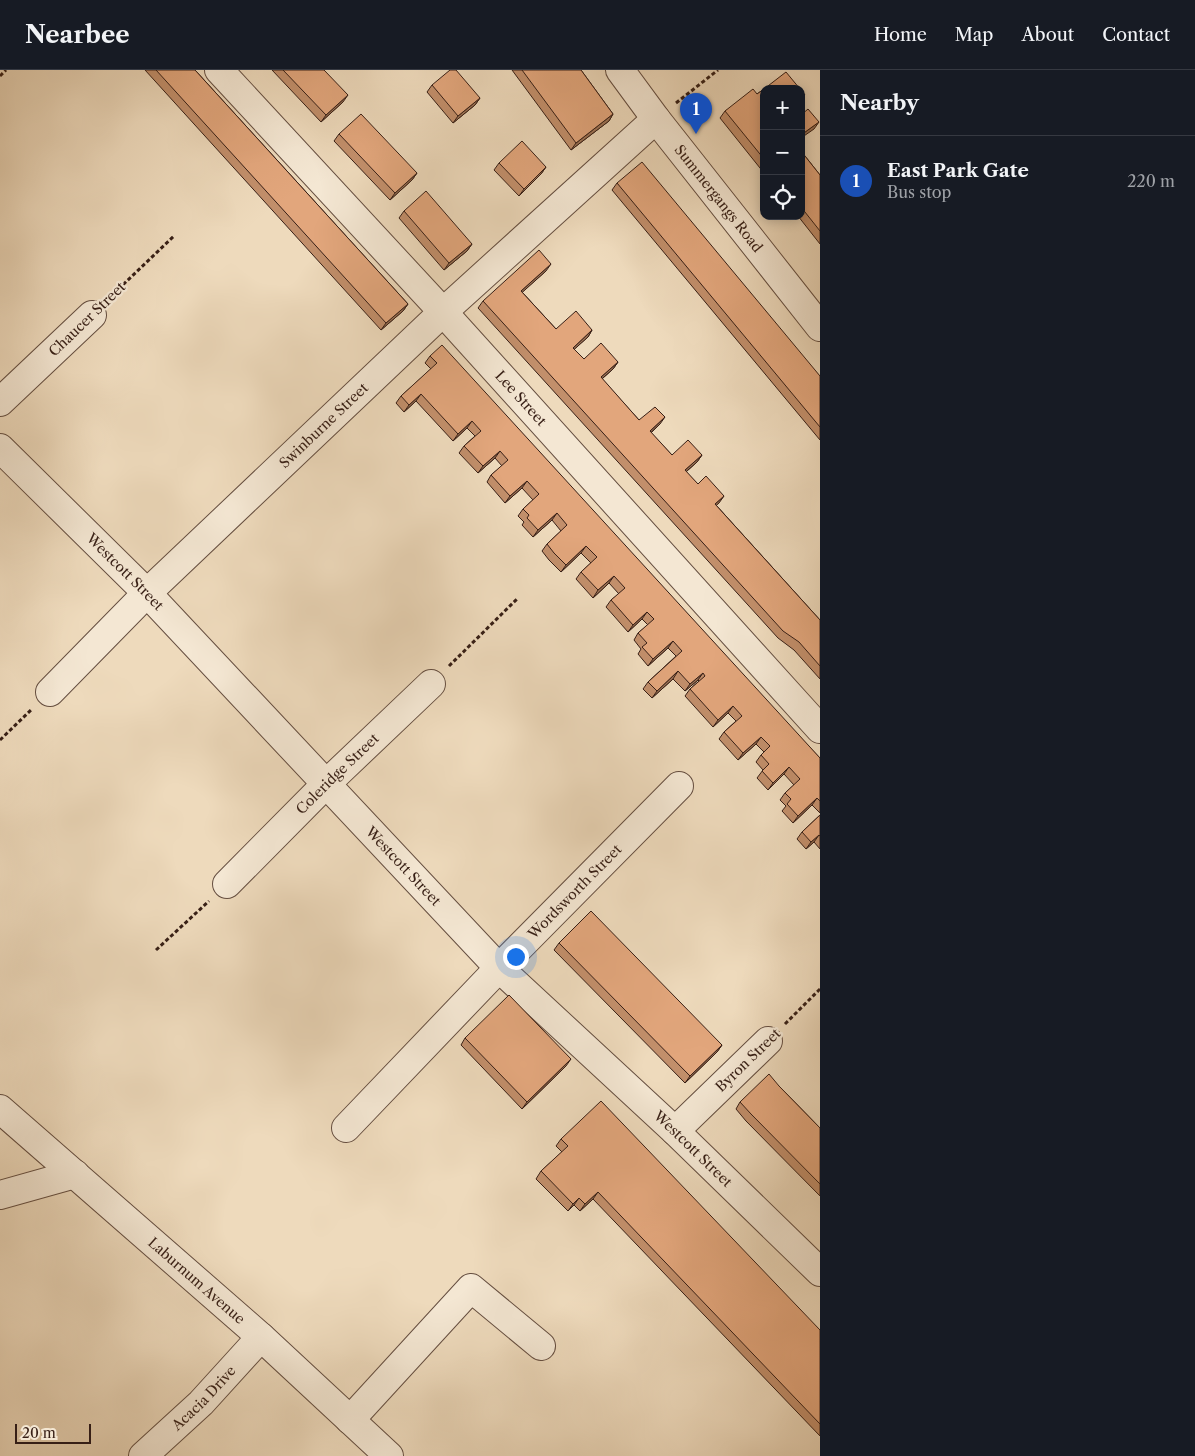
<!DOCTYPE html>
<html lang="en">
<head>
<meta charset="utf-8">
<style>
  :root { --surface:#171b24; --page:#20242c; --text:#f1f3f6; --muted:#9ea1a6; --line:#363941; --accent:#c59692 }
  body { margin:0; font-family:"Libre Caslon Text",serif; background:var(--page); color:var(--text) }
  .controls { position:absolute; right:15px; top:15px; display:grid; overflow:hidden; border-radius:10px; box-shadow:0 2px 12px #0003 }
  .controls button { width:45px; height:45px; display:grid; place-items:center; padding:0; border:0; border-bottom:1px solid var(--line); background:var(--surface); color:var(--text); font:25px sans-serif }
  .scale { position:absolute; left:15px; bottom:12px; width:76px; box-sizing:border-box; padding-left:5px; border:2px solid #371f16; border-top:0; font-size:14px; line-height:18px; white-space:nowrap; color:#371f16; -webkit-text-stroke:4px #f4e7d3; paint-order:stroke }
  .you { position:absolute; left:515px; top:886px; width:18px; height:18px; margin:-12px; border:4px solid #fff; border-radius:50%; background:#1a73e8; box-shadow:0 0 0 8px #1a73e833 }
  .badge { display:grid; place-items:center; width:32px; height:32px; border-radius:50%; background:var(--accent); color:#fff; font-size:16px; font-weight:700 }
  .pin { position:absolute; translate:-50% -41px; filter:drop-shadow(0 1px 2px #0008) }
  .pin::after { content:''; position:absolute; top:26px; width:18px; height:15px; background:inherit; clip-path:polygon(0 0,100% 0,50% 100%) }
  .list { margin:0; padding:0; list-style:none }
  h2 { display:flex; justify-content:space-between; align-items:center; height:65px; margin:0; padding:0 20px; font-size:21px }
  h2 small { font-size:16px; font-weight:400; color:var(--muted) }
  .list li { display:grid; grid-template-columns:32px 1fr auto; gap:15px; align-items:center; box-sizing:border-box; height:90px; padding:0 20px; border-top:1px solid var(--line) }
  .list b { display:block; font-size:19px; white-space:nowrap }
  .list p { margin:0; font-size:16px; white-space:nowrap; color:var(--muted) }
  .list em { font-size:16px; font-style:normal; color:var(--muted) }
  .icon { flex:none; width:28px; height:28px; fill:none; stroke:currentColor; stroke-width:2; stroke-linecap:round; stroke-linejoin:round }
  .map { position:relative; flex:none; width:820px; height:1386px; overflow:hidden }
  header { display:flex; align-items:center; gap:30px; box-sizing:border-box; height:70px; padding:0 25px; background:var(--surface); border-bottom:1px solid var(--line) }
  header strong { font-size:24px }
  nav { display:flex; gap:28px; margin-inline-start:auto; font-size:18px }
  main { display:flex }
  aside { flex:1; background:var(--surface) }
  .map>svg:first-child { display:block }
</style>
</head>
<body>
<header>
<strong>Nearbee</strong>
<nav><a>Home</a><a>Map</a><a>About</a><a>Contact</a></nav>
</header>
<main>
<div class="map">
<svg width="820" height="1386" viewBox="0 0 820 1386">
  <rect width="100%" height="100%" fill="#eedabc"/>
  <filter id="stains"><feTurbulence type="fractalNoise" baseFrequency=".004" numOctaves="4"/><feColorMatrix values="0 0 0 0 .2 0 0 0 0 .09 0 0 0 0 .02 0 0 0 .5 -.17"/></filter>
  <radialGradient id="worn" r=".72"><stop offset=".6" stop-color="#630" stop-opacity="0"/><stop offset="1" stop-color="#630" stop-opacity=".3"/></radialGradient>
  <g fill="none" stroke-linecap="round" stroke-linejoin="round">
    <defs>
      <g id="minor">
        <path id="s1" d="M219 0 443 242 820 659"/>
        <path id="s2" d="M620 0 656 49 820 257"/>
        <path d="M0 332 92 245"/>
        <path id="s3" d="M0 378 147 523 499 898 675 1061 820 1202"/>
        <path id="s4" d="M50 622 147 523 443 242 656 49"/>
        <path id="s5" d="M227 814 327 713 431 614"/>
        <path id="s6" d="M0 1039 261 1267 389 1386"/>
        <path id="s7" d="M346 1058 499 898 679 716"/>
        <path d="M675 1061 768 971"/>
        <path d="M0 1125 75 1104"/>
        <path d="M350 1350 471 1218 541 1276"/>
        <path id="s8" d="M143 1386 201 1333 261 1267"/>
      </g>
    </defs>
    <use href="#minor" stroke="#654e40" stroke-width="30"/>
    <g stroke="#371f16" stroke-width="3" stroke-dasharray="4 2.5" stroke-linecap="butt">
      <path d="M0 6 6 0"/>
      <path d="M676 33 718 0"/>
      <path d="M109 228 174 166"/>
      <path d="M449 596 518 528"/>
      <path d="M0 670 32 639"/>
      <path d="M156 880 209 831"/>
      <path d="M785 954 820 919"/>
    </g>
    <use href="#minor" stroke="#f4e7d3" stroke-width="28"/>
  </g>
  <g fill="#c28f6b" stroke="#371f16">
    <path d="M145 0H195L408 234 403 241 381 260Z"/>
    <path d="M272 0H324L343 32 321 52Z"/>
    <path d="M512 0H581L613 44 609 51 571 80Z"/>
    <path d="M432 15 480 28 475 35 453 53 427 22Z"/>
    <path d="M764 19V103L720 48 725 41 757 24Z"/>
    <path d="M339 64 417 103 412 110 390 130 334 71Z"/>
    <path d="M801 81 820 105V174L798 146H801Z"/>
    <path d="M499 93 546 97 541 104 519 126 494 100Z"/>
    <path d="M617 113 820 306V370L612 120Z"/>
    <path d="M404 141 472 174 467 181 444 200 399 148Z"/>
    <path d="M546 201 522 222 556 259 592 260 588 267 574 279 584 289 618 292 613 299 602 309 639 350 660 354 651 363 672 385H702L697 392 686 402 698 414 724 426 716 435 820 550V609L794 580 778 568 478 238 483 231Z"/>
    <path d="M430 286 820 688V743L812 735 793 753 782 741 786 736 780 730 785 723 794 715 784 704 768 720 757 708 763 700 756 692 761 685 764 682 756 674 738 690 719 669 724 662 736 651 728 643 713 657 685 626 690 619 699 611 698 610 685 621 673 609 652 628 643 619 648 612 676 586 668 578 648 596 638 584 641 579 634 570 638 563 648 555 642 549 628 562 614 546 606 537 611 530 619 524 609 513 593 528 576 509 581 502 591 493 581 483 561 502 549 490 542 481 547 474 561 461 552 450 533 467 522 455 524 452 518 446 523 439 533 430 522 418 505 433 487 412 491 405 502 396 495 388 478 403 459 383 464 376 475 366 467 358 453 371 416 331 404 342 396 333 401 326 431 299 425 293Z"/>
    <path d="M820 745V779L814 772 806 779 797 769 802 762Z"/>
    <path d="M559 873 722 975 717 982 685 1013 554 880Z"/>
    <path d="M465 968 566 996 522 1039 461 975Z"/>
    <path d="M779 1016 820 1058V1126L746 1051 736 1039 740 1032Z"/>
    <path d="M561 1069 820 1260V1366L593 1129 580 1141 574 1135 568 1141 536 1109 541 1101 562 1082 556 1076Z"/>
  </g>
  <g fill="#9e7457" stroke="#371f16">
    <path d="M348 25 343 32 321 52 326 45Z"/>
    <path d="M480 28 475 35 453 53 458 46Z"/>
    <path d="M613 44 609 51 571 80 576 73Z"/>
    <path d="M819 52 814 59 801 68V65Z"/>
    <path d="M546 97 541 104 519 126 524 119Z"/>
    <path d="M417 103 412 110 390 130 395 123Z"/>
    <path d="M472 174 467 181 444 200 449 193Z"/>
    <path d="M551 194 546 201 516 228 521 221Z"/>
    <path d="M408 234 403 241 381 260 386 253Z"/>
    <path d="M592 260 588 267 568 285 573 278Z"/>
    <path d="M618 292 613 299 596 314 601 307Z"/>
    <path d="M421 324 416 331 404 342 409 335Z"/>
    <path d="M665 347 660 354 645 368 650 361Z"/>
    <path d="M472 351 467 358 453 371 458 364Z"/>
    <path d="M500 381 495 388 478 403 483 396Z"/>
    <path d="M702 385 697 392 680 407 685 400Z"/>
    <path d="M527 411 522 418 505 433 510 426Z"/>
    <path d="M724 426 719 433 710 441 715 434Z"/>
    <path d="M557 443 552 450 533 467 538 460Z"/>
    <path d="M586 476 581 483 561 502 566 495Z"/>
    <path d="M614 506 609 513 593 528 598 520Z"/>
    <path d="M647 542 642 549 628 562 633 555Z"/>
    <path d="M673 571 668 578 648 596 653 589Z"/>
    <path d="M678 601 673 609 652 628 657 621Z"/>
    <path d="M703 603 698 610 685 621 690 614Z"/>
    <path d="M733 636 728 643 713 657 718 650Z"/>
    <path d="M761 667 756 674 738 690 743 683Z"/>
    <path d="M789 697 784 704 768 720 773 713Z"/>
    <path d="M817 728 812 735 793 753 798 746Z"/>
    <path d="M819 765 814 772 806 779 811 772Z"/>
    <path d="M722 975 717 982 685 1013 690 1006Z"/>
    <path d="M571 989 566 996 522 1039 527 1032Z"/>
    <path d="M598 1122 593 1129 580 1141 585 1134Z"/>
    <path d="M579 1128 574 1135 568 1141 573 1134Z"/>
  </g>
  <g fill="#e2a67c" stroke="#371f16">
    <path d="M156 0H195L408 234 386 253Z"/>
    <path d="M283 0H324L348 25 326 45Z"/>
    <path d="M450 0H456L480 28 458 46 432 15Z"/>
    <path d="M522 0H581L613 44 576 73Z"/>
    <path d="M786 2 800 19H764Z"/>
    <path d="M753 19 757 24 764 19V89L725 41Z"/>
    <path d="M801 20 805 25 801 28Z"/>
    <path d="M808 39 819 52 801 65V45Z"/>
    <path d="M361 44 417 103 395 123 339 64Z"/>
    <path d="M522 71 546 97 524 119 499 93Z"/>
    <path d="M801 81 820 105V161L801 137Z"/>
    <path d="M642 92 820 306V357L617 113Z"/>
    <path d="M426 121 472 174 449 193 404 141Z"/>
    <path d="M539 180 551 194 521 221 556 259 576 241 592 260 573 278 584 289 601 273 618 292 601 307 639 350 655 337 665 347 650 361 672 385 688 370 702 385 685 400 698 414 706 406 724 426 715 434 820 550V596L799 572 783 561 483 231Z"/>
    <path d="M442 275 820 688V731L817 728 798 746 787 734 791 729 785 723 800 709 789 697 773 713 762 701 769 694 761 685 770 676 761 667 743 683 724 662 742 646 733 636 718 650 690 619 705 606 703 603 690 614 678 601 657 621 648 612 682 581 673 571 653 589 642 577 647 573 638 563 654 549 647 542 633 555 619 539 611 530 625 518 614 506 598 520 581 502 597 487 586 476 566 495 554 483 547 474 567 455 557 443 538 460 527 448 529 445 523 439 539 424 527 411 510 426 491 405 508 390 500 381 483 396 464 376 481 361 472 351 458 364 421 324 409 335 401 326 437 293 430 286Z"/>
    <path d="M820 745V766L819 765 811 772 802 762Z"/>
    <path d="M591 841 722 975 690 1006 559 873Z"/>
    <path d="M509 925 571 989 527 1032 465 968Z"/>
    <path d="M769 1004 779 1016 820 1058V1114L751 1044 740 1032Z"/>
    <path d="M601 1031 820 1260V1354L598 1122 585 1134 579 1128 573 1134 541 1101 568 1076 561 1069Z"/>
  </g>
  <g text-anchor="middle" stroke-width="4.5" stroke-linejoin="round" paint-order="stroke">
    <g font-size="14" fill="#371f16" stroke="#f4e7d3">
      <text dy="5" stroke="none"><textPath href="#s2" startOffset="162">Summergangs Road</textPath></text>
      <text transform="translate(87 249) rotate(-44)" y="5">Chaucer Street</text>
      <text dy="5" stroke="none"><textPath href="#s1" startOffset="446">Lee Street</textPath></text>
      <text dy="5" stroke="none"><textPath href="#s4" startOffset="382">Swinburne Street</textPath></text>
      <text dy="5" stroke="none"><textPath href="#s3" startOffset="176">Westcott Street</textPath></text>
      <text dy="5" stroke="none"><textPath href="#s5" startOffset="156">Coleridge Street</textPath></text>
      <text dy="5" stroke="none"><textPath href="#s3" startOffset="581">Westcott Street</textPath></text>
      <text dy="5" stroke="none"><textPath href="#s7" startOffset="329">Wordsworth Street</textPath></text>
      <text transform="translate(748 990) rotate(-44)" y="5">Byron Street</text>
      <text dy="5" stroke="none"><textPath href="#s3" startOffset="986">Westcott Street</textPath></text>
      <text dy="5" stroke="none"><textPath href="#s6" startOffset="261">Laburnum Avenue</textPath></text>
      <text dy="5" stroke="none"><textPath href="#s8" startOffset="84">Acacia Drive</textPath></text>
    </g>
  </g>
  <rect width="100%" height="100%" filter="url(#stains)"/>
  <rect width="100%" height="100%" fill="url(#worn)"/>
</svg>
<div class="controls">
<button>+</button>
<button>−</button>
<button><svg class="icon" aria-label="locate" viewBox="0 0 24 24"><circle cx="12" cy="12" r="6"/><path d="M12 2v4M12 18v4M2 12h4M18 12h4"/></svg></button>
</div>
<div class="scale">20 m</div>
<div class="you"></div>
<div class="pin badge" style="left:696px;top:64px;background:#1a4fb4">1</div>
</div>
<aside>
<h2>Nearby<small></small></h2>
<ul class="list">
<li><span class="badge" style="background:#1a4fb4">1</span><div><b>East Park Gate</b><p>Bus stop</p></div><em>220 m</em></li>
</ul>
</aside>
</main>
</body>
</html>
